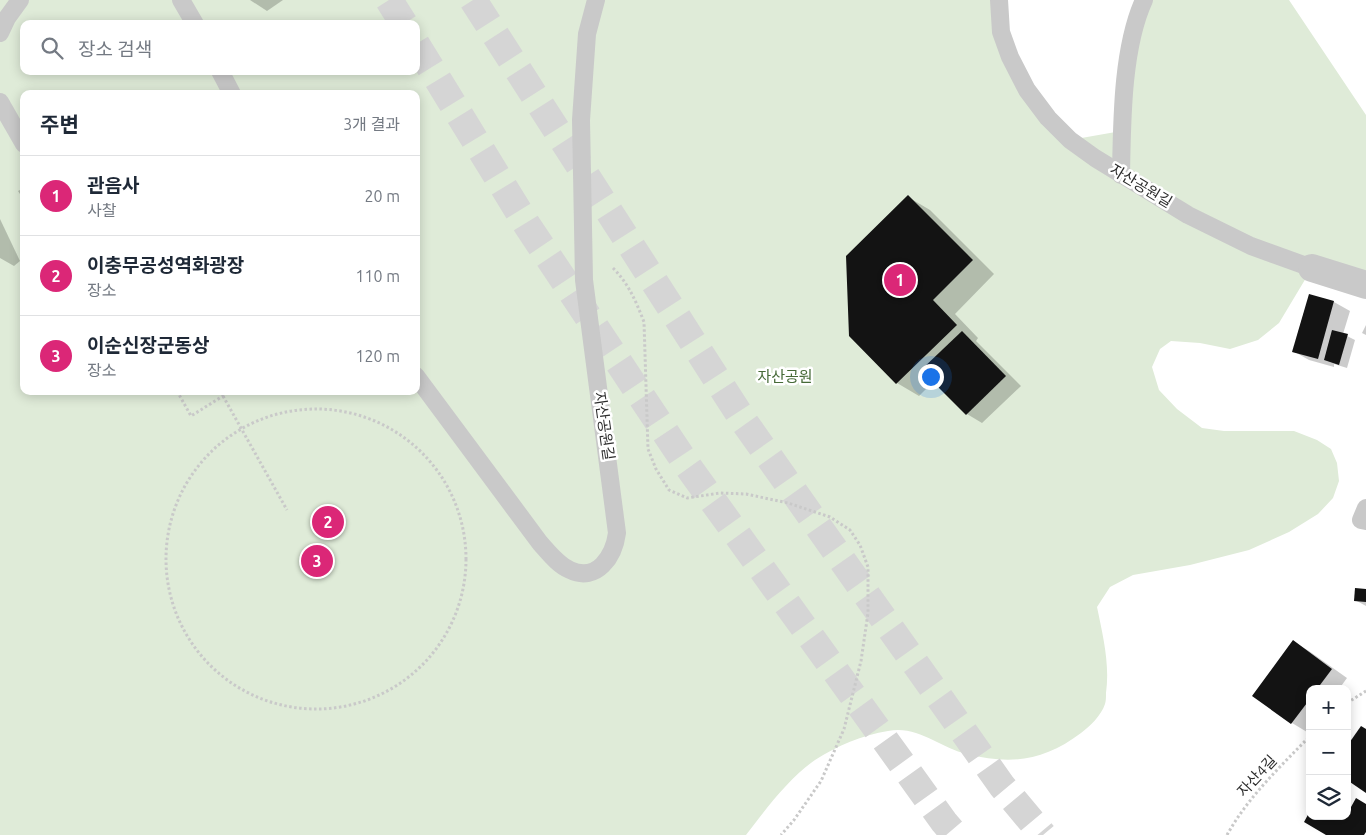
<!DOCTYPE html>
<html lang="ko">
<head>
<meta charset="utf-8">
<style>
  :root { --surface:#fff; --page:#f2f2f3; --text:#1f2937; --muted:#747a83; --line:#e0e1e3; --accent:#db2777 }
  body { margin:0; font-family:Ubuntu,"Noto Sans KR",sans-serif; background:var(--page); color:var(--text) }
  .controls { position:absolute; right:15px; bottom:15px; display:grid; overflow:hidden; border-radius:10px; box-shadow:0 2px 12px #0003 }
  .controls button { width:45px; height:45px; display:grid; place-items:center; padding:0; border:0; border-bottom:1px solid var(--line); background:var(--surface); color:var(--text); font:25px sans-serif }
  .you { position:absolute; left:930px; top:376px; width:18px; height:18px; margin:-12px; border:4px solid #fff; border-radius:50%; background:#1a73e8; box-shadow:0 0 0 8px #1a73e833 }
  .badge { display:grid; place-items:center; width:32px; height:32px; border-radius:50%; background:var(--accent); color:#fff; font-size:16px; font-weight:700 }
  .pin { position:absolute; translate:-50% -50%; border:2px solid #fff; box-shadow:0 1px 5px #0006 }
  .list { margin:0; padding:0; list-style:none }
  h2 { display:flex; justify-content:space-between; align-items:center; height:65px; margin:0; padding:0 20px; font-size:21px }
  h2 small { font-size:16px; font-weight:400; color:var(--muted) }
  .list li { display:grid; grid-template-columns:32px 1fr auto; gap:15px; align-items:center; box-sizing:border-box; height:80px; padding:0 20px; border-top:1px solid var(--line) }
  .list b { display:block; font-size:19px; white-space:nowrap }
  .list p { margin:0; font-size:16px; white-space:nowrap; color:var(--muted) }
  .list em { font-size:16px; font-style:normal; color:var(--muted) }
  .icon { flex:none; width:28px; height:28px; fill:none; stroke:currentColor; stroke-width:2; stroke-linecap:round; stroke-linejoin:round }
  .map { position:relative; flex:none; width:1366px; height:835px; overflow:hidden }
  .search { position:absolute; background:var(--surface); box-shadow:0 2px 12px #0003; left:20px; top:20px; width:400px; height:55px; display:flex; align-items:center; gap:12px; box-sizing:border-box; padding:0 18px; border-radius:10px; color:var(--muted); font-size:19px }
  .panel { position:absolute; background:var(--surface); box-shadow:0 2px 12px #0003; left:20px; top:90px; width:400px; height:305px; border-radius:10px }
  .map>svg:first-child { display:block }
</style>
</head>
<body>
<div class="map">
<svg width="1366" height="835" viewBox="0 0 1366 835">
  <rect width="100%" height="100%" fill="#fff"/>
  <path fill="#dfebd8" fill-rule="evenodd" d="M0 0H999L1010 57 1070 140 1127 130C1131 85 1135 42 1151 0H1289L1366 115V271L1318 258 1279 323 1258 340 1230 349 1200 343 1171 341 1160 349 1152 367 1159 390 1177 409 1202 428 1224 431H1294L1317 440 1331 449 1337 463 1339 481 1333 498 1318 514 1289 532 1249 550 1190 565 1133 575 1110 587 1097 607C1103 636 1110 664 1106 693 1106 697 1106 701 1105 704 1101 716 1090 726 1081 733 1044 761 1011 765 967 754 940 748 918 725 888 731 863 735 836 746 815 760 789 778 765 810 746 835H0ZM24 24H416V71H24ZM24 94H416V391H24Z"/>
  <g fill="#0003">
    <path d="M250 0H283L267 11Z"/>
    <path d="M24 188V200L18 191Z"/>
    <path d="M908 197 930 210 994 274 955 314 978 338 976 341 1021 386 982 423 967 414 934 381 919 396 897 383 850 336Z"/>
    <path d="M0 219 20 261 14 266 0 258Z"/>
    <path d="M1309 295 1334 302 1350 311 1343 334 1355 340 1347 368 1334 364V367L1309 360 1293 351Z"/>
    <path d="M1366 325V335L1362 333Z"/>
    <path d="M1366 590V606L1355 600Z"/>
    <path d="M1294 642 1309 651 1347 678 1339 689H1310V729L1307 732 1292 723 1254 696Z"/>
  </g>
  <g fill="#131313">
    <path d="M908 195 973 260 933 300 957 325 896 384 849 336 846 256Z"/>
    <path d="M1309 294 1334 301 1318 359 1292 352Z"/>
    <path d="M1332 330 1348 334 1339 365 1324 360Z"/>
    <path d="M962 331 1006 376 966 415 921 370Z"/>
    <path d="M1355 588 1366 589V602L1354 601Z"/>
    <path d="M1293 640 1332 669 1317 689H1310V699L1291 724 1252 696Z"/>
    <path d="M1361 726 1366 729V793L1347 780V746Z"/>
    <path d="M1356 798 1366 804V832L1364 835H1326L1304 822 1310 811V816H1347V805L1351 807Z"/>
  </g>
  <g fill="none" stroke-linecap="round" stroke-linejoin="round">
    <g stroke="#d5d5d5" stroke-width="28" stroke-dasharray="28 14" stroke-linecap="butt">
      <path d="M389 0 404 24"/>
      <path d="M473 0 745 423 1002 786 1043 835"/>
      <path d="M416 44 527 225 687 465 944 822 955 835"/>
    </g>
    <g stroke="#c9c9c9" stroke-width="3" stroke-dasharray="2.5 2.5" stroke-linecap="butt">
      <path d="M613 268C628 283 636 301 644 322L648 449 656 469 669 490 687 498 720 493 746 494 788 503 830 517 850 530 860 545 868 567V613L861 661 844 729 821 781 794 820 781 835"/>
      <path d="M177 391 191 416 231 391"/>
      <path d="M223 396 287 510"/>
      <circle cx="316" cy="559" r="150"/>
      <path d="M1347 703 1366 691"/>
      <path d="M1227 835C1248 797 1280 767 1310 736"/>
    </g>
    <g stroke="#c9c9c9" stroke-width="18">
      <path d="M181 0 195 24"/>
      <path d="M999 0 1001 32 1010 57 1027 90 1048 118 1070 140 1095 158 1188 215 1251 246 1312 268"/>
      <path d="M0 33 7 18 20 0"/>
      <path d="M220 71 232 94"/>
      <path d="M0 102 24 144"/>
      <path d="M1121 175C1122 121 1122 48 1144 0"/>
      <path d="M416 376 540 543C549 553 558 565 570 570 597 583 614 556 617 533L584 280 581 120 587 34 596 0"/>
      <path d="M1366 508 1361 520 1366 521"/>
    </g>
    <path stroke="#c9c9c9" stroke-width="28" d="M1312 268 1366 285"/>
  </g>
  <g text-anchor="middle" stroke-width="5" stroke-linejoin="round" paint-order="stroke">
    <g font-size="15" fill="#2c2c2c" stroke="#fff">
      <text transform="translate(1141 186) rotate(31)" y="5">자산공원길</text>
      <text transform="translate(604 426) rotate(82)" y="5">자산공원길</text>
      <text transform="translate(1257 776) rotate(-47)" y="5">자산4길</text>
    </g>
    <g font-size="15" fill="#466a37" stroke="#fff">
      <text x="785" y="382">자산공원</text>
    </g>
  </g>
</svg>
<div class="controls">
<button>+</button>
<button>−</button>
<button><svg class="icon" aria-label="layers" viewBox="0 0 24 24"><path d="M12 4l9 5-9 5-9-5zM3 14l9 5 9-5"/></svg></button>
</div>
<div class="you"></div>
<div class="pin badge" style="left:900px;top:280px">1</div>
<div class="pin badge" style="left:328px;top:522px">2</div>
<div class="pin badge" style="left:317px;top:561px">3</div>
<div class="search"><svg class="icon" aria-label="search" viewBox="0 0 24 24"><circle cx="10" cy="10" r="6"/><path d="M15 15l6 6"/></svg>장소 검색</div>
<section class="panel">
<h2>주변<small>3개 결과</small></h2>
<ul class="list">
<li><span class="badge">1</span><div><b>관음사</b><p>사찰</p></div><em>20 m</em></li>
<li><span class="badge">2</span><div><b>이충무공성역화광장</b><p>장소</p></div><em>110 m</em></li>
<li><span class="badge">3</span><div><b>이순신장군동상</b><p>장소</p></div><em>120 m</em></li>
</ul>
</section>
</div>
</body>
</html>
